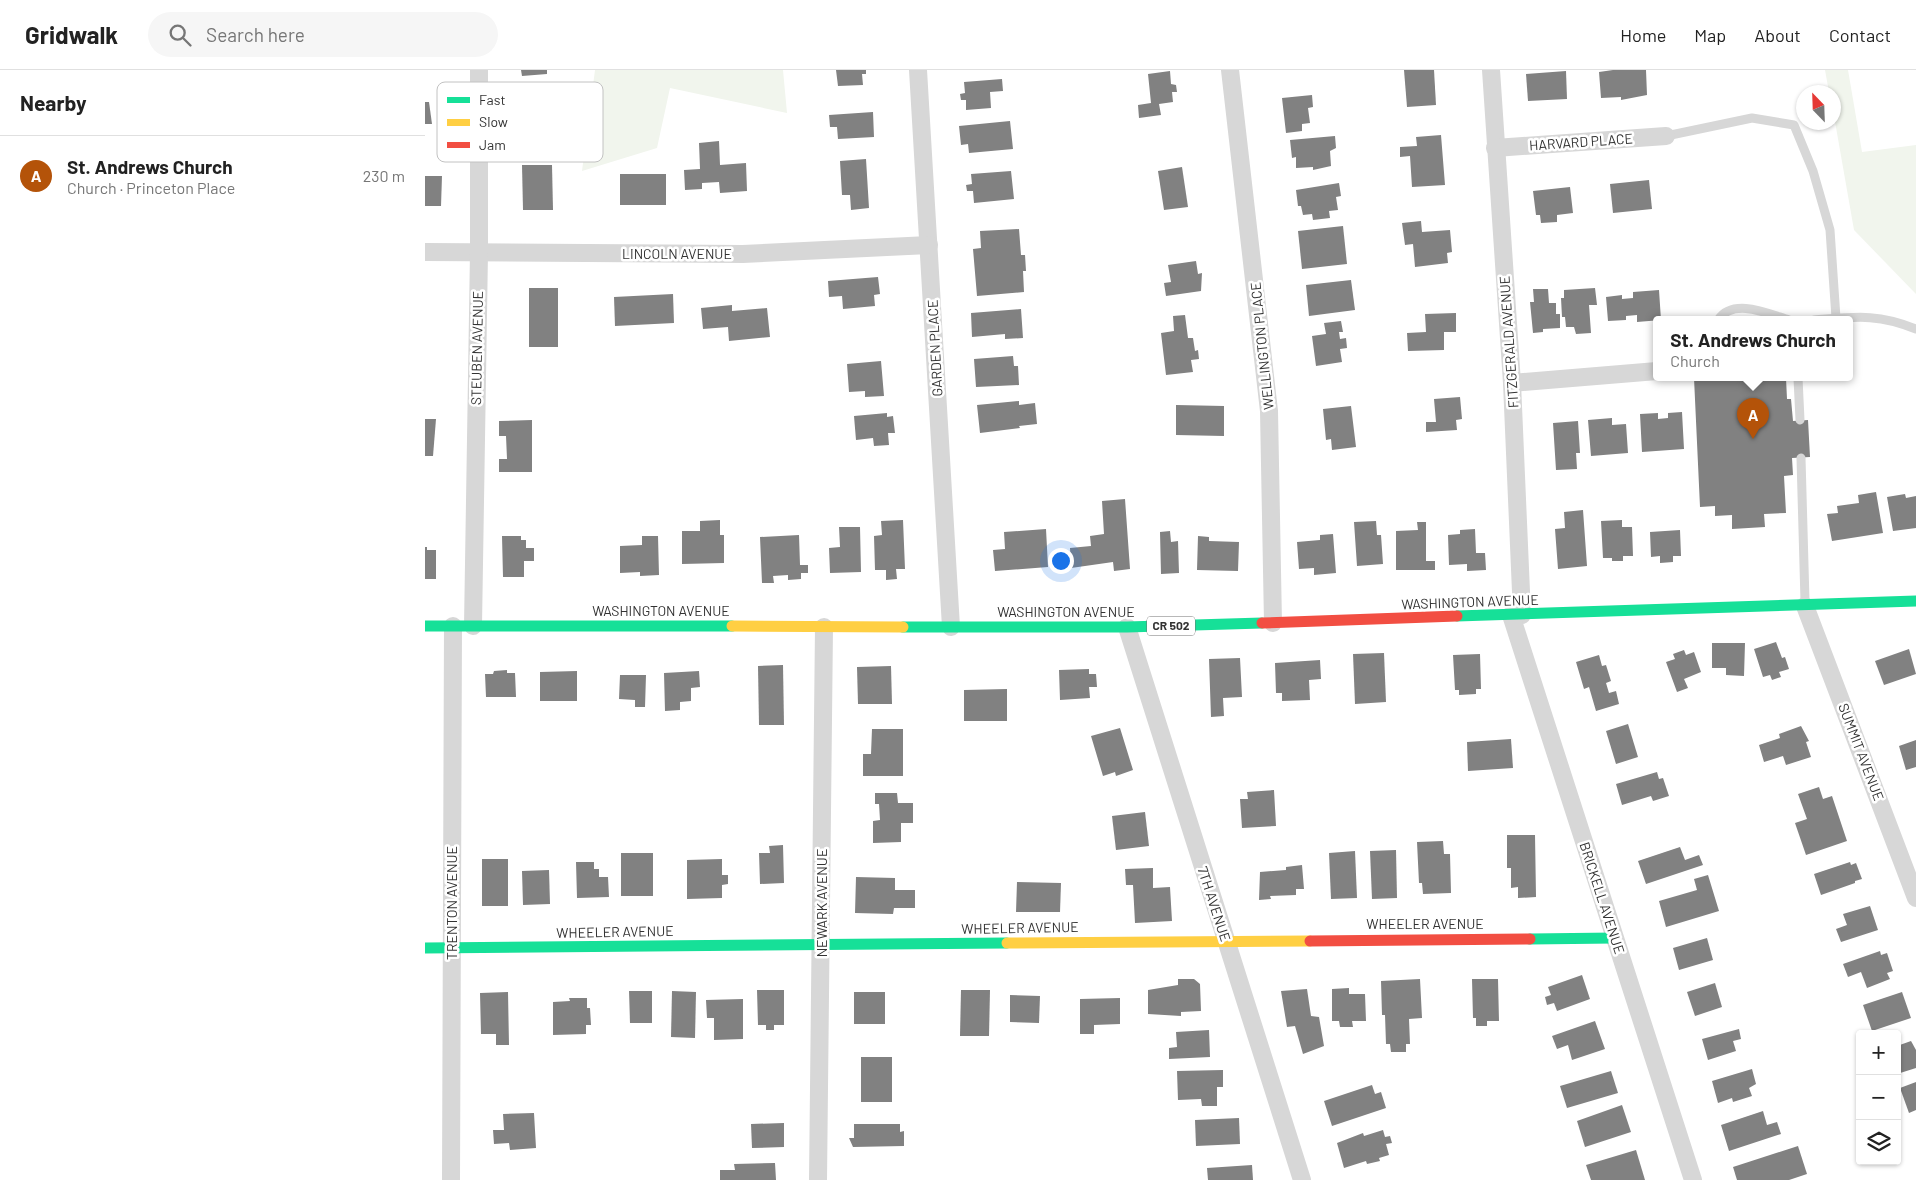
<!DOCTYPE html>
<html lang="en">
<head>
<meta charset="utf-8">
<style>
  :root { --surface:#fff; --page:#f6f6f6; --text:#222; --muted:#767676; --line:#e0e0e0; --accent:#b45309 }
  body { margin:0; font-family:Barlow,sans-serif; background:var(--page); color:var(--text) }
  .controls { position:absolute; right:15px; bottom:15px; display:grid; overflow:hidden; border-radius:5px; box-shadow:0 1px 4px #0004 }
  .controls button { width:45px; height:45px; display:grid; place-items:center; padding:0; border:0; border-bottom:1px solid var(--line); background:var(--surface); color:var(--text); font:25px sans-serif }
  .compass { position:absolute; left:1371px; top:15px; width:45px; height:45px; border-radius:50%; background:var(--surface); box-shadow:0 1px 4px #0004; rotate:337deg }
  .you { position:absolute; left:635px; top:490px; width:18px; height:18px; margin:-12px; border:4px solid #fff; border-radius:50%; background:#1a73e8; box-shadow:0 0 0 8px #1a73e833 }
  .badge { display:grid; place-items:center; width:32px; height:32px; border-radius:50%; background:var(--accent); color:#fff; font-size:16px; font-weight:700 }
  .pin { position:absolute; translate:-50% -41px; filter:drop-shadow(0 1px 2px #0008) }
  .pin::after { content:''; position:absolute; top:26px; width:18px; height:15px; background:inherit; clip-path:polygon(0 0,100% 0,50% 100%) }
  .popup { position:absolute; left:1228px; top:246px; width:200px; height:65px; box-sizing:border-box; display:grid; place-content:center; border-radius:5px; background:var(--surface); filter:drop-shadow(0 1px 4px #0005); font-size:16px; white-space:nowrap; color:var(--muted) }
  .popup b { font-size:19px; color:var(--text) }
  .popup::after { content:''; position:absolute; left:50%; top:100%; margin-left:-10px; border:10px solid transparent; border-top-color:var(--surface) }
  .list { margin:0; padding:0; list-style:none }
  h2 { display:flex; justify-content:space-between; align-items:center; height:65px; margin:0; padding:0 20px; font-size:21px }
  h2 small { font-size:16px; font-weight:400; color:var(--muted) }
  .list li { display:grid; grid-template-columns:32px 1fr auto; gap:15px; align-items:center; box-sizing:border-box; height:80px; padding:0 20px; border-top:1px solid var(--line) }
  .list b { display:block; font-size:19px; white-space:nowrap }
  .list p { margin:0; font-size:16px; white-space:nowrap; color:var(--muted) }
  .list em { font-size:16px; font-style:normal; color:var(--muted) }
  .icon { flex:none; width:28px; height:28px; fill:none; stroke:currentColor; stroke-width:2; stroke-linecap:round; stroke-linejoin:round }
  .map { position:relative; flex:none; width:1491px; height:1110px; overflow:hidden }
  header { display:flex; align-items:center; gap:30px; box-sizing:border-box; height:70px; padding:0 25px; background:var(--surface); border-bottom:1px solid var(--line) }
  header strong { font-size:24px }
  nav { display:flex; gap:28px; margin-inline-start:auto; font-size:18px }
  .search { width:350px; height:45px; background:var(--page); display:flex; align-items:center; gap:12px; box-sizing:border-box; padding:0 18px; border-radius:28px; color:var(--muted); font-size:19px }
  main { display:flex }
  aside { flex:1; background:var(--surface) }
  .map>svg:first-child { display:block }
</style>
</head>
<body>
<header>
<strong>Gridwalk</strong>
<div class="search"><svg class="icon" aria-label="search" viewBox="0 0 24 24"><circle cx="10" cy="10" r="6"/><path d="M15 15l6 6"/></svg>Search here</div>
<nav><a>Home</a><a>Map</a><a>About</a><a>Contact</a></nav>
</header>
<main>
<aside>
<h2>Nearby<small></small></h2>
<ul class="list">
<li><span class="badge">A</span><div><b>St. Andrews Church</b><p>Church · Princeton Place</p></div><em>230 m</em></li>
</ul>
</aside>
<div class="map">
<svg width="1491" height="1110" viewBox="0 0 1491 1110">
  <rect width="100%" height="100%" fill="#fff"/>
  <g fill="#f1f5ed">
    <path d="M170 0H358L362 43 245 18 232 78 157 101Z"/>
    <path d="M1400 0H1423L1437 82 1491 75V224L1429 160 1409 46 1408 22H1404Z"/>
  </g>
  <g fill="#818181">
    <path d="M96 0H122V4L97 6Z"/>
    <path d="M411 0H441V4H437L438 15 413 16Z"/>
    <path d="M979 0H1009L1011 35 982 37Z"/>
    <path d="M1188 0H1221L1222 25 1196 30V27L1176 28 1174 2Z"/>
    <path d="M745 1 746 14 751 15 752 22H747L748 32 734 34 736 45 714 48 713 35 726 33 723 4Z"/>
    <path d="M1141 1 1142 29 1103 31 1101 4Z"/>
    <path d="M577 9 578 21 565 22 566 38 541 40V30H536L535 24 540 23 539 12Z"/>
    <path d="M108 20 111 53 89 56 85 23Z"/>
    <path d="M887 25 888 37 883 38 885 53 877 54V61L861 63 857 28Z"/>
    <path d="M0 32H4L7 54H0Z"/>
    <path d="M448 42 449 67 413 69 412 57H405L404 45Z"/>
    <path d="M585 51 588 79 544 83 543 74 536 75 534 56Z"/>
    <path d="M1016 65 1020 115 987 117 985 86 975 87V77L992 76 991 67Z"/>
    <path d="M910 66 911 78 905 81 906 96 888 100V97L871 98V87L867 88 865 70Z"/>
    <path d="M294 71 295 95 321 93 322 121 295 123 294 112 277 113V119L260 120 259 100 275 99 274 73Z"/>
    <path d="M441 89 444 138 426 140 425 125H417L415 91Z"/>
    <path d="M97 95H127L128 140H98Z"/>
    <path d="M757 97 763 137 739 140 733 101Z"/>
    <path d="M586 101 589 129 549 133 548 121H542L541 115 547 114 546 104Z"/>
    <rect x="195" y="104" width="46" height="31"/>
    <path d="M0 106H17L16 136H0Z"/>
    <path d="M1224 110 1227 139 1188 143 1185 114Z"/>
    <path d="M914 113 916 126 911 127 913 140 904 141 905 148 888 150 887 144 878 145 876 136H873L871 120Z"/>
    <path d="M1145 117 1148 143 1132 145V152L1116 153 1115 145H1111L1108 121Z"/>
    <path d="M996 151 997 162 1025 160 1027 182 1022 183 1023 193 990 197 988 174 980 175 977 153Z"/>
    <path d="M918 156 922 194 877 199 873 161Z"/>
    <path d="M594 159 596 185H600L601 201H598L599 222 552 226 548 179 556 178 555 161Z"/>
    <path d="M771 191 773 204 777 203 776 221 741 226 739 213 746 212 743 195Z"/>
    <path d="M453 207 455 224 449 225 450 236 418 239 417 226 404 227 403 211Z"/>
    <path d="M926 210 930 240 884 246 881 215Z"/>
    <rect x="104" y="218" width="29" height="59"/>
    <path d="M1170 218 1172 235H1164L1166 263 1151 264 1149 257H1141L1140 247H1137L1136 228H1139V220Z"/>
    <path d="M1108 219H1123L1124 233H1131V244H1135V258L1118 259V262L1108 263 1105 232H1109Z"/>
    <path d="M1234 220 1236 250 1212 252V245L1201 246V250L1183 251 1181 227 1197 225V229L1208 228V222Z"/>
    <path d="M248 224 249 253 190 256 189 227Z"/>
    <path d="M307 235V241L342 238 345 267 304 271 303 257 278 259 276 238Z"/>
    <path d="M596 239 598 268 580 269V264L547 267 546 243Z"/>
    <path d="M1031 243V262H1019V280L983 281 982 263 1001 262 1000 244Z"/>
    <path d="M760 245 763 268H768L770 281 773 280 774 289 766 290 768 302 741 305 736 263 749 261 748 246Z"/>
    <path d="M916 251 918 262H914L915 269 921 268 922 278 915 279 917 292 891 296 887 266 901 264 899 253Z"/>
    <path d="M588 286 589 296H593L594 315 551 317 549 289Z"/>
    <path d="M456 291 459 326 440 327V321L424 322 422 294Z"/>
    <path d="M1269 308H1361L1362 329H1366L1368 351 1383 350 1385 387 1367 388 1368 405 1359 406 1361 443 1339 444 1340 457 1307 459V445L1290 446V436L1275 437Z"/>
    <path d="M1035 327 1037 349 1031 350 1032 360 1001 362V352H1011L1009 329Z"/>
    <path d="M594 331V335L610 333 612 354 594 356 595 358 555 363 552 335Z"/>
    <path d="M751 335 799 336V366L751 365Z"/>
    <path d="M926 336 931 377 907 380 906 369 901 370 898 339Z"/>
    <path d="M1257 342 1259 379 1217 382 1215 344 1233 343V349L1243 348V343Z"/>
    <path d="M462 343V347L468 346 470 363H463L464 375 449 376 448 368 431 370 429 346Z"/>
    <path d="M1187 348V355L1201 354 1203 383 1166 386 1163 350Z"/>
    <path d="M0 349H11L8 386H0Z"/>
    <path d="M107 350V402H74V389H82L81 366H74V351Z"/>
    <path d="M1153 351 1155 383H1151L1152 399 1131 400 1128 353Z"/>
    <path d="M1451 422 1458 463 1407 471 1402 444 1413 443 1412 436 1434 433 1433 425Z"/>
    <path d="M1480 424 1481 428 1491 426V458L1468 461 1462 427Z"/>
    <path d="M700 429 705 499 689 501 688 492 646 498 645 478 666 476 665 466 679 464 677 431Z"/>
    <path d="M1158 440 1162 496 1133 499 1130 459 1140 458 1139 442Z"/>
    <path d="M295 450V465H299V493L257 494V461H275V451Z"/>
    <path d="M478 450 480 499H471L472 509 461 510V500H450L449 466 457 465 456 451Z"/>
    <path d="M1197 450V457H1207L1208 486H1198V491H1187V488H1178L1176 451Z"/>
    <path d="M951 451 952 465H956L958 494 932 496 929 452Z"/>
    <path d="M992 452H1001V491H1010V500H971V461L993 460Z"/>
    <path d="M414 457H435L436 502 405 503 404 478 415 477Z"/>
    <path d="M621 459 623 497 570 501 568 480 580 479 579 462Z"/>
    <path d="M1050 459 1051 483H1060L1061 500 1042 501V494L1024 495 1023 465 1035 464V460Z"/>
    <path d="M1255 460 1256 486H1248V492L1235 493V486L1226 487 1225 462Z"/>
    <path d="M745 461 746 472 753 471 754 503 736 504 735 462Z"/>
    <path d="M908 464 911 503 889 505V498L874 499 872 472 895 470V465Z"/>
    <path d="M374 465 375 495H383V503H376V509L363 510V505L348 506 349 513H337L335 467Z"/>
    <path d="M77 466H96V470H101V478H109V491H99V507H78Z"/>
    <path d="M217 466H233L234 505 215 506V502L195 503V476L217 475Z"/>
    <path d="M773 466 784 467V471L814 472 813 501 772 500Z"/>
    <path d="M0 477H2V480H11V509H0Z"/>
    <path d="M1351 572 1357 588 1360 587 1364 599 1354 602 1356 607 1347 610 1345 605 1338 607 1329 579Z"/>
    <path d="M1287 573H1320L1319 606 1301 605V598H1287Z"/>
    <path d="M1484 579 1491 604 1459 615 1450 591Z"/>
    <path d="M1259 580 1261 585 1269 582 1276 602 1259 609 1263 618 1252 622 1241 592 1250 589 1248 584Z"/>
    <path d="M959 583 961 632 930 634 928 584Z"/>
    <path d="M1055 584 1056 619H1051V624L1034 625V620H1030L1028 585Z"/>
    <path d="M1174 585 1177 596 1181 595 1186 611 1181 613 1184 623 1191 621 1194 634 1171 641 1164 617 1159 619 1151 592Z"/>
    <path d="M815 588 817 627 798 628 799 646 786 647 784 589Z"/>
    <path d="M895 590 896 609 884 610 885 630 857 631V623H851L850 593Z"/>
    <path d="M358 595 359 655H334L333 596Z"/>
    <path d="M466 596 467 634H433L432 597Z"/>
    <path d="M664 599V604H671L672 617H664L665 628 635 630 634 600Z"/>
    <path d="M82 600V603H90L91 627H61L60 604H68L69 601Z"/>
    <path d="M152 601V631H115V602Z"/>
    <path d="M274 601 275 617 266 618V631L255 632V640L240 641 239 603Z"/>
    <path d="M195 605H221L220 637H210V630L194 629Z"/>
    <path d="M582 619V651H539V620Z"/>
    <path d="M1203 654 1213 687 1191 694 1181 661Z"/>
    <path d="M1376 656 1384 671 1381 672 1386 687 1361 695 1358 686 1339 692 1334 675 1355 668 1354 664Z"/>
    <path d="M695 658 708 700 691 706 690 702 678 706 666 666Z"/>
    <path d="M447 659H478V706H438V684H446Z"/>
    <path d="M1086 669 1088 698 1043 701 1042 672Z"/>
    <path d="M1491 670V697L1481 700 1474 676Z"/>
    <path d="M1232 702 1234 709 1238 708 1244 726 1228 731 1226 726 1197 735 1191 714Z"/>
    <path d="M1394 717 1398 729 1407 726 1422 771 1381 785 1370 753 1382 749 1373 724Z"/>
    <path d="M849 720 851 756 817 758 815 729H823L822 722Z"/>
    <path d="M450 723H472L473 733H488V753H476V772L448 773V751L455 750 454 734H450Z"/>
    <path d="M720 742 724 776 691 780 687 746Z"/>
    <path d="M1082 765H1110L1111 827 1093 828V817L1086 818V798H1082Z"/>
    <path d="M1018 771 1019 784H1025L1026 823 998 824 997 813H994L992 772Z"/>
    <path d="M358 775 359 813 335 814 334 783H345L344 776Z"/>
    <path d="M1255 777 1260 790 1274 785 1278 795 1221 814 1213 791Z"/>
    <path d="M971 780 972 828 947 829 945 781Z"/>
    <path d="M930 781 932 828 906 829 904 783Z"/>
    <rect x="196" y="783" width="32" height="43"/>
    <rect x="57" y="789" width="26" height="47"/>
    <path d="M297 789V805H303V814L297 815V828L262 829V790Z"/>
    <path d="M151 792H169V799H174V807H183L184 827 152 828Z"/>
    <path d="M1425 792 1426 795 1431 793 1437 809 1430 811V813L1396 825 1389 804Z"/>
    <path d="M877 795 879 819H871V825L845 826 846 829 834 830 835 802 861 800V797Z"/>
    <path d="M728 798V818L745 817 747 851 710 853 708 815H701L700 799Z"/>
    <path d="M124 800 125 834 98 835 97 801Z"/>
    <path d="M1283 805 1294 841 1241 857 1234 831 1272 820 1269 809Z"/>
    <path d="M431 807 470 808V820H490V838H469L468 844 430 843Z"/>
    <path d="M592 812 636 813 635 842H591Z"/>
    <path d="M1445 836 1453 860 1416 872 1411 859 1422 855 1418 844Z"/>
    <path d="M1282 868 1288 890 1254 900 1248 878Z"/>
    <path d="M1455 881 1456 885 1462 883 1468 901 1462 903 1465 909 1442 918 1436 902 1423 907 1418 894Z"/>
    <path d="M1157 905 1165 929 1132 941 1129 933 1122 935 1120 927 1126 925 1123 917Z"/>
    <path d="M753 909H769L775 914 776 941 756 942V946L723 944V920L753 915Z"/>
    <path d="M995 909 997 948 984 949 985 974H981V982H966L965 974H961L960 945H957L956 911Z"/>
    <path d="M1047 909H1073L1074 951H1062V956H1051V948H1048Z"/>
    <path d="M1290 913 1297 937 1270 946 1262 922Z"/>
    <path d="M924 918V924H940L941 951H927L928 957H915L914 951H907V919Z"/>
    <path d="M882 919 886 946 894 947 899 976 878 984 870 956 862 957 856 921Z"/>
    <path d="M332 920H359V955H349V960H341V955H333Z"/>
    <path d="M536 920H565L564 966H535Z"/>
    <path d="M204 921H227V953H205Z"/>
    <path d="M247 921 271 922 270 968 246 967Z"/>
    <path d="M83 922 84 975H71V964H56L55 923Z"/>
    <rect x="429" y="922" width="31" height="32"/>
    <path d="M1477 922 1486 948 1447 961 1438 935Z"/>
    <path d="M585 925 615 926 614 953 585 952Z"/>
    <path d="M144 928H162V938H165L166 955H161V964L128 965V932L145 931Z"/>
    <path d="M695 928V954L669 955V964H655V929Z"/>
    <path d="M318 929V969L289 970V948H282L281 930Z"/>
    <path d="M1170 951 1180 979 1147 990 1143 975 1132 979 1127 966Z"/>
    <path d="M1314 959 1316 969 1308 971 1311 981 1283 990 1277 969Z"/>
    <path d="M784 960 785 987 744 989V978L752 977 751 962Z"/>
    <path d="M1486 971 1491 980V998L1472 1004V976Z"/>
    <rect x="436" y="987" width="31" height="45"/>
    <path d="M1327 999 1331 1014 1324 1018 1327 1026 1308 1032 1307 1028 1293 1033 1287 1011Z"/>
    <path d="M798 1000V1017H792V1036H777L776 1029 753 1030 752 1001Z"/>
    <path d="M1186 1001 1193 1023 1142 1038 1135 1016Z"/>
    <path d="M1491 1012V1040L1484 1043 1475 1018Z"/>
    <path d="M947 1015 950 1024 956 1022 961 1038 907 1056 899 1031Z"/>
    <path d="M1197 1035 1206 1062 1160 1077 1152 1051Z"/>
    <path d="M1338 1041 1342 1055 1352 1052 1356 1064 1304 1081 1296 1055Z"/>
    <path d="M109 1043 111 1078 85 1080 84 1073 69 1074 68 1060H79L78 1044Z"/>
    <path d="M814 1048 815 1074 771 1076 770 1050Z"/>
    <path d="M359 1053V1077L327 1078 326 1054Z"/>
    <path d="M429 1054H475V1062L479 1061V1076L428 1077 424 1068H429Z"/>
    <path d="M958 1060 960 1067 965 1066 967 1073 961 1074 964 1085 954 1088 955 1091 942 1094 941 1091 919 1098 912 1073 938 1063 939 1066Z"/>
    <path d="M1373 1076 1382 1104 1364 1110H1312L1308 1097Z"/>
    <path d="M1211 1080 1220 1110H1166L1161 1095Z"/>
    <path d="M350 1093 351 1110H295V1100H310L309 1094Z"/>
    <path d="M827 1095 828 1110H783L782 1098Z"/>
  </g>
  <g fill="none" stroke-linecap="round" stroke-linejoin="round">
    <g stroke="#d7d7d7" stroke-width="9">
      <path d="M1241 66 1327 48 1369 55 1388 101 1405 160 1411 248"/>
      <path d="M1293 250C1308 227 1344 244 1364 250"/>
      <path d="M1389 250C1429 247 1452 243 1491 259"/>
      <path d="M1373 308 1375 350"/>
      <path d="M1376 388 1380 531"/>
    </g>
    <g stroke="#d7d7d7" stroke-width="18">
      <path d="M493 0 526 557"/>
      <path d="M805 0 844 341 848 553"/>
      <path d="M1066 0 1087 313 1097 545"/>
      <path d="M1070 78 1241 66"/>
      <path d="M0 182 318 184 504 175"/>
      <path d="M1087 313 1232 301"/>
      <path d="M1380 536 1491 828"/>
      <path d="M1086 545 1268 1110"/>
      <path d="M48 556 54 182V0"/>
      <path d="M702 557 877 1110"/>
      <path d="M26 1110 28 556"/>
      <path d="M393 1110 399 557"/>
    </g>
    <g stroke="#16e098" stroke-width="11">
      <path d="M1032 546 1491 531"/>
      <path d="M0 556H307"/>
      <path d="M478 557H702L837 553"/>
      <path d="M1105 869 1190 868"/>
      <path d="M0 878 582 873"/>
    </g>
    <g stroke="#ffcf43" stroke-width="11">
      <path d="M307 556 478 557"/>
      <path d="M582 873 885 871"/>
    </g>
    <g stroke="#f24e42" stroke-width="11">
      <path d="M837 553 1032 546"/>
      <path d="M885 871 1105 869"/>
    </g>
  </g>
  <g text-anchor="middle" stroke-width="5" stroke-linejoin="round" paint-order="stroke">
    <rect fill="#fff" stroke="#707070" stroke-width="1" x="722" y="546.5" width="48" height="19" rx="4"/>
    <g font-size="12" font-weight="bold" fill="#333">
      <text x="746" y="560">CR 502</text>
    </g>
    <g font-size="14" fill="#333" stroke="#fff">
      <text transform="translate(1156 72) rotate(-4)" y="5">HARVARD PLACE</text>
      <text x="252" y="189">LINCOLN AVENUE</text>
      <text transform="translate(1084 272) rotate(-94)" y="5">FITZGERALD AVENUE</text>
      <text transform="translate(837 276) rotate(-96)" y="5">WELLINGTON PLACE</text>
      <text transform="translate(52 278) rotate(-89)" y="5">STEUBEN AVENUE</text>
      <text transform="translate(510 278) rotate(-93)" y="5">GARDEN PLACE</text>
      <text transform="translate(1045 532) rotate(-2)" y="5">WASHINGTON AVENUE</text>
      <text x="236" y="546">WASHINGTON AVENUE</text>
      <text x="641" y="547">WASHINGTON AVENUE</text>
      <text transform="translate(1436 682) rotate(69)" y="5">SUMMIT AVENUE</text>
      <text transform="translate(1177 828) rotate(72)" y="5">BRICKELL AVENUE</text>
      <text transform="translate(27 833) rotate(-90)" y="5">TRENTON AVENUE</text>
      <text transform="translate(397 833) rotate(-90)" y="5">NEWARK AVENUE</text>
      <text transform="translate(789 834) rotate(72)" y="5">7TH AVENUE</text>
      <text x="1000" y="859">WHEELER AVENUE</text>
      <text transform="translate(595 858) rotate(-1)" y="5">WHEELER AVENUE</text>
      <text transform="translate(190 862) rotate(-1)" y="5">WHEELER AVENUE</text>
    </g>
  </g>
  <rect x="12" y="12" width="166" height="80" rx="8" fill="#fff" stroke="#c2c2c2" stroke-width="1"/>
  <rect x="22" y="27" width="23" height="6" fill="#16e098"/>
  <rect x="22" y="49" width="23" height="7" fill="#ffcf43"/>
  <rect x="22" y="72" width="23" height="6" fill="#f24e42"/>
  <g font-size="14" fill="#333">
    <text x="54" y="35">Fast</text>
    <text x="54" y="57">Slow</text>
    <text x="54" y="80">Jam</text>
  </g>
</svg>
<div class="controls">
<button>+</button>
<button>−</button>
<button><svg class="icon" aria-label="layers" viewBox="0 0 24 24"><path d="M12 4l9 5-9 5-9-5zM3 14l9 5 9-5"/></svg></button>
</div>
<svg class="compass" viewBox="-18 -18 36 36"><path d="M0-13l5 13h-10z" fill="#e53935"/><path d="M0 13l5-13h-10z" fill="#767676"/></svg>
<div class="you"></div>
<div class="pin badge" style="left:1328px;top:369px">A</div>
<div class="popup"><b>St. Andrews Church</b>Church</div>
</div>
</main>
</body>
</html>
